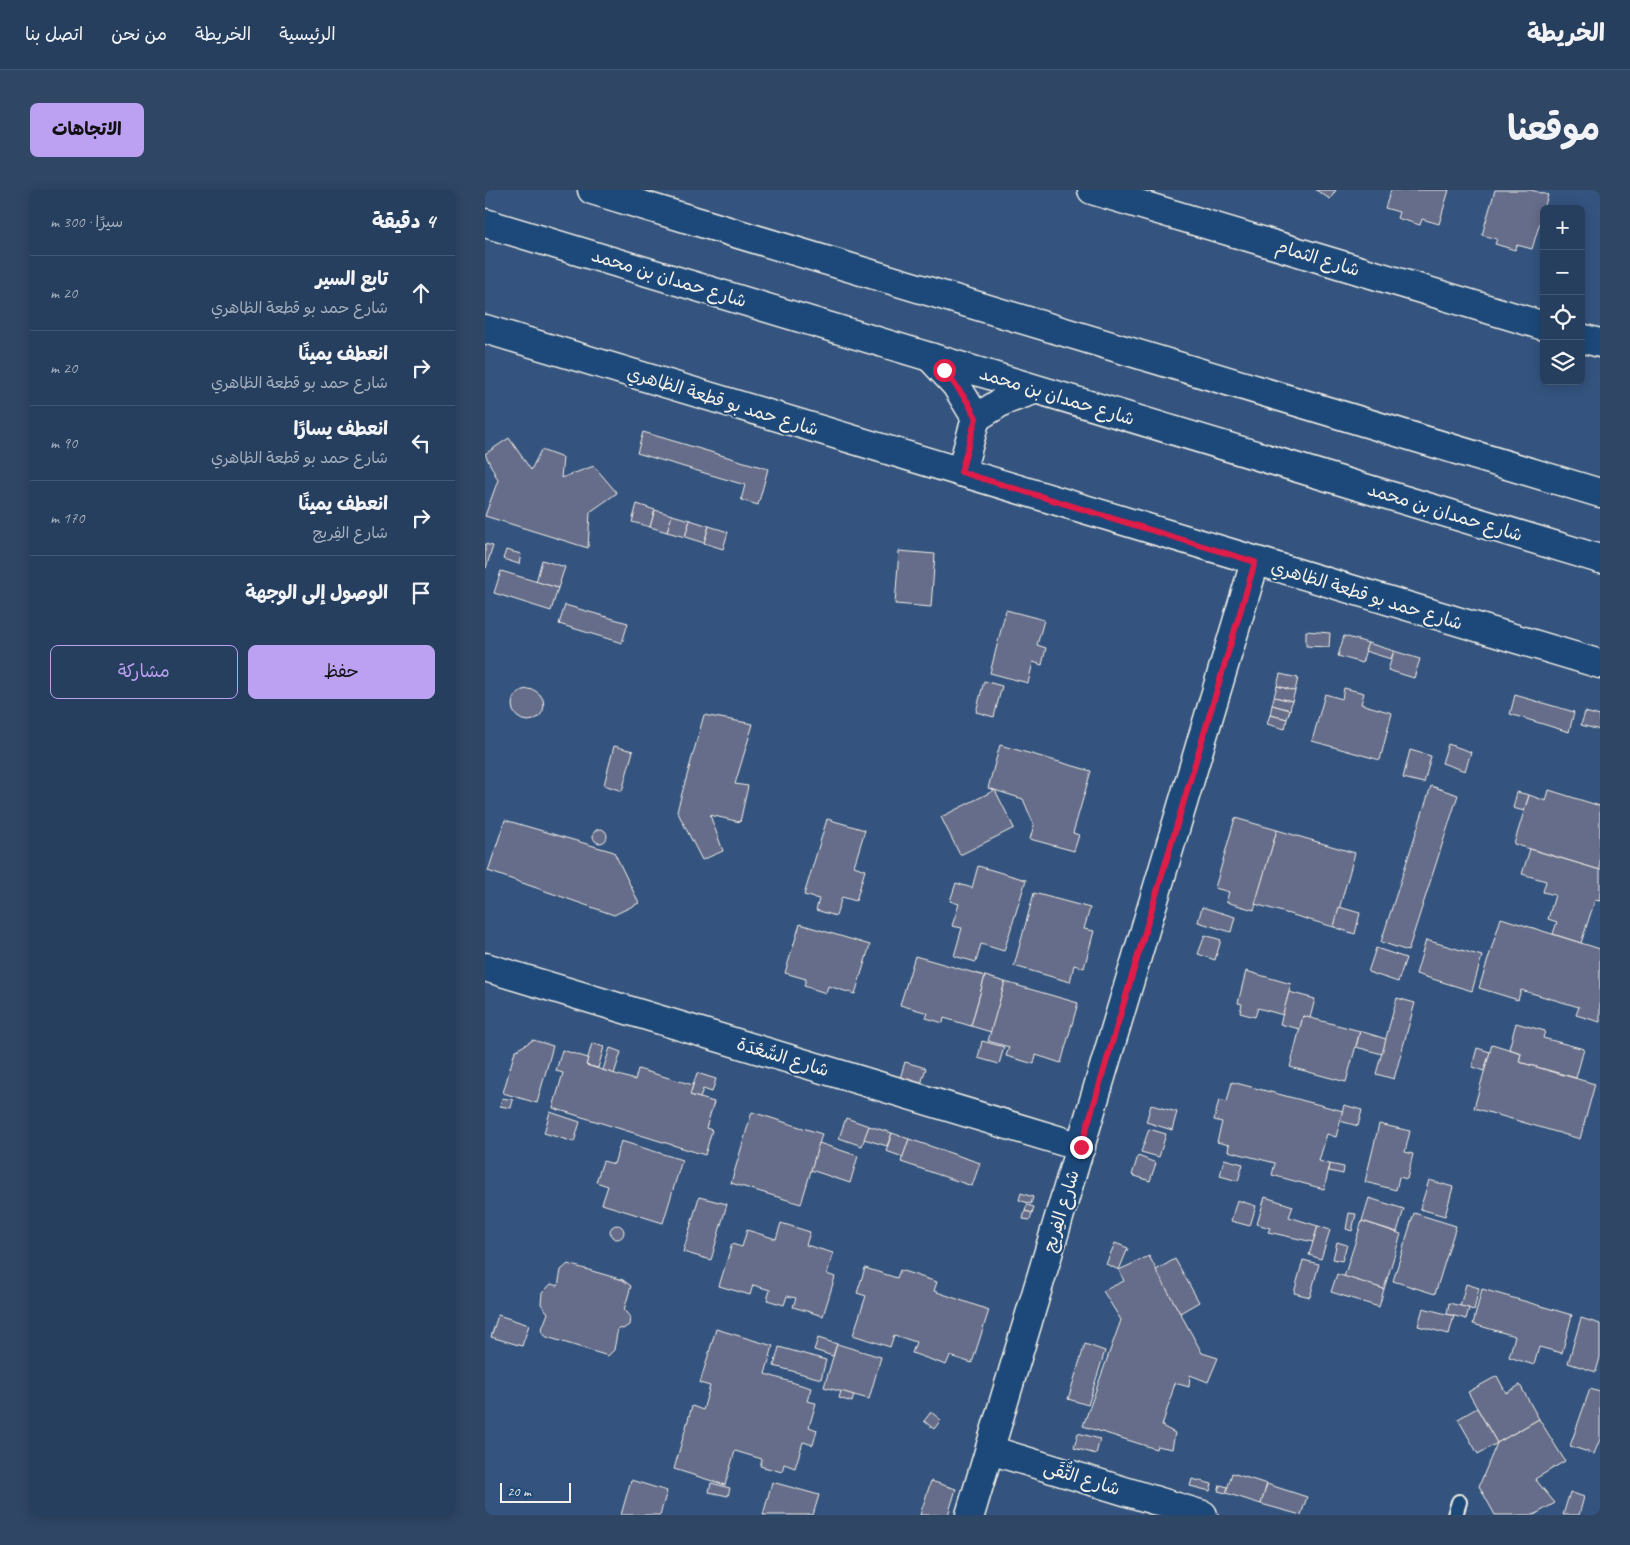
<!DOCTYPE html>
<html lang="ar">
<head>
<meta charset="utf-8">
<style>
  :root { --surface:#273f5f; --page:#2f4665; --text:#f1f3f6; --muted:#a4afbd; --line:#435874; --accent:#bca0f2 }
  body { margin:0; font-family:Caveat,"Playpen Sans Arabic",sans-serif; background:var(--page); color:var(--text); direction:rtl }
  .controls { position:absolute; right:15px; top:15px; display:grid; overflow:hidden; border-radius:8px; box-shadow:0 2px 12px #0003 }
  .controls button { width:45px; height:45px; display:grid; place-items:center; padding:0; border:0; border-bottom:1px solid var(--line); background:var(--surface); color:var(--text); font:25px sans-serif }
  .scale { position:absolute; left:15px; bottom:12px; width:71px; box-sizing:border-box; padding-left:5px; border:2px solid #f4f1e8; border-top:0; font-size:14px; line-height:18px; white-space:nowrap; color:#f4f1e8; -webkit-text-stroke:4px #1f4a7a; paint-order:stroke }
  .stop { position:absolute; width:15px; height:15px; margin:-11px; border:4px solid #e11d48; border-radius:50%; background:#fff }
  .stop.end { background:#e11d48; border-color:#fff; box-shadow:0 1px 5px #0008 }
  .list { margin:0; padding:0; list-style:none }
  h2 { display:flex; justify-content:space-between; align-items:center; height:65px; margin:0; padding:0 20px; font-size:21px }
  h2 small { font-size:16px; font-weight:400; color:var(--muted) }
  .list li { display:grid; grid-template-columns:32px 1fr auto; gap:15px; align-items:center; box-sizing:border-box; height:75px; padding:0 20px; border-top:1px solid var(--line) }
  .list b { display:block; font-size:19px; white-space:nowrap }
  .list p { margin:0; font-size:16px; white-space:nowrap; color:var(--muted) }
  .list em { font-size:16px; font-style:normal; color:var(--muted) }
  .actions { display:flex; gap:10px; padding:15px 20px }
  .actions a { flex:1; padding:11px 0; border:1px solid var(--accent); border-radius:8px; text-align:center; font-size:18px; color:var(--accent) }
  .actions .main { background:var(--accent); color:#111 }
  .icon { flex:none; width:28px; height:28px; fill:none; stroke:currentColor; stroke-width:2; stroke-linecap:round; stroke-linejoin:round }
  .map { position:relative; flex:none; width:1115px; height:1325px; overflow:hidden; direction:ltr; border-radius:8px }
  header { display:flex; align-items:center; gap:30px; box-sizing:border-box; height:70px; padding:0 25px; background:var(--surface); border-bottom:1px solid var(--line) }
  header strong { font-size:24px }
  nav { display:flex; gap:28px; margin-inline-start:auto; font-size:18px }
  .intro { display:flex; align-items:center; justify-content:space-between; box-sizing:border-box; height:120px; padding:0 30px }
  h1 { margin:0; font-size:35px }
  .button { padding:12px 22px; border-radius:8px; background:var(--accent); color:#111; font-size:18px; font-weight:700 }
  main { display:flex; gap:30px; padding:0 30px }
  aside { flex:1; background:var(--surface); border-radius:8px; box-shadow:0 2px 12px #0003 }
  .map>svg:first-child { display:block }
</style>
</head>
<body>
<header>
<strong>الخريطة</strong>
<nav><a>الرئيسية</a><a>الخريطة</a><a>من نحن</a><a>اتصل بنا</a></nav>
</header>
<div class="intro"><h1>موقعنا</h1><a class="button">الاتجاهات</a></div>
<main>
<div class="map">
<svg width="1115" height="1325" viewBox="0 0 1115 1325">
  <rect width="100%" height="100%" fill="#34547f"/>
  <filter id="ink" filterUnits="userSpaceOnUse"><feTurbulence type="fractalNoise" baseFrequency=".02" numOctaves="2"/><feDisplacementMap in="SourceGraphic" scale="10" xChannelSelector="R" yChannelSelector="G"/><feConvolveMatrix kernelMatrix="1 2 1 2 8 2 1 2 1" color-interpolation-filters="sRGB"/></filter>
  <g filter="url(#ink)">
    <g fill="#666d8a" stroke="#f4f1e8">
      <path d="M831 0H851L845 9Z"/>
      <path d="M906 0H964L954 34 937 29 935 35 912 28 914 22 900 18Z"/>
      <path d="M1010 0H1046L1063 5 1047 59 1032 55 1030 60 1010 54 1012 49 997 45Z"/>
      <path d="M158 242 283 279 273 315 256 310 260 295 152 263Z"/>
      <path d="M24 248 46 280 56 260 78 268 76 288 109 276 132 303 105 322 103 358 0 326 13 290 0 264Z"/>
      <path d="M152 314 170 320 165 337 147 332Z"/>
      <path d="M170 320 187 325 182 342 165 337Z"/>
      <path d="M187 325 205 330 200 347 182 342Z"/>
      <path d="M205 330 224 336 219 353 200 347Z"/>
      <path d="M224 336 243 342 238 359 219 353Z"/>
      <path d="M0 354 8 356 1 378H0Z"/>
      <path d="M21 360 36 364 34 374 18 369Z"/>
      <path d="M414 361 450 364 446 417 410 414Z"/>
      <path d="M57 370 80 377 73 398 51 392Z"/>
      <path d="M16 381 73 398 66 421 9 403Z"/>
      <path d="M80 415 143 433 137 453 74 434Z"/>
      <path d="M521 420 559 430 552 455 561 458 557 475 548 472 543 493 505 483Z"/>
      <path d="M821 441 845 443 844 457 821 456Z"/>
      <path d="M859 446 883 453 877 473 853 466Z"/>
      <path d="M883 453 909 461 906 469 880 461Z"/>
      <path d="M909 461 935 469 929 488 903 480Z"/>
      <path d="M795 484 813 488 810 501 792 496Z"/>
      <path d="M499 491 517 496 509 527 491 522Z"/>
      <path d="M792 496 810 501 807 511 789 507Z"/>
      <path d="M859 498 879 503 876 514 907 523 895 570 827 551 840 504 857 509Z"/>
      <circle cx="43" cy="515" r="16"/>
      <path d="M1030 505 1089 522 1084 542 1025 524Z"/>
      <path d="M789 507 807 511 805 520 787 515Z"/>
      <path d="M787 515 805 520 802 529 785 525Z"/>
      <path d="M1100 522 1115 526V540L1096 535Z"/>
      <path d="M219 525 268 534 250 594 263 596 255 632 225 625 238 661 217 670 192 621Z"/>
      <path d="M785 525 802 529 800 539 782 534Z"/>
      <path d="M963 554 986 562 980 581 957 573Z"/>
      <path d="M515 555 606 581 588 643 594 645 589 661 545 649 549 635 538 609 503 598Z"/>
      <path d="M129 556 148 561 137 601 119 595Z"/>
      <path d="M925 560 946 566 939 593 918 588Z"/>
      <path d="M946 596 973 605 923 761 896 752Z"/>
      <path d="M510 600 529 638 475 665 456 627Z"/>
      <path d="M1064 600 1115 616V680L1029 654 1044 605 1061 611Z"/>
      <path d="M1032 602 1044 605 1039 621 1028 618Z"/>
      <path d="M750 628 792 640 769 720 741 712 744 702 730 698Z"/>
      <path d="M342 629 380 640 369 676 380 680 371 711 357 707 351 726 331 720 334 709 319 705Z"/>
      <path d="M20 630 129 662 154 713 129 725 3 681Z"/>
      <circle cx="115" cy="646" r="7"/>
      <path d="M792 640 870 663 849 737 770 714Z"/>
      <path d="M1045 659 1115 680V711L1110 710 1096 753 1068 744 1072 732 1063 729 1070 705 1058 702 1061 691 1037 684Z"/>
      <path d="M493 676 541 690 519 761 496 754 491 772 469 766 477 738 467 736 474 714 465 711 471 693 487 698Z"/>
      <path d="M549 703 605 718 599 739 609 741 599 778 589 775 585 792 529 776Z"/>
      <path d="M717 717 750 727 746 742 713 732Z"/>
      <path d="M854 717 875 723 870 744 849 737Z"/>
      <path d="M1016 728 1115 759V832L1091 825 1094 817 1036 800 1033 810 994 798Z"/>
      <path d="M315 734 385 755 370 804 343 796 341 803 319 796 321 789 300 783Z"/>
      <path d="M720 745 736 750 730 770 713 764Z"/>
      <path d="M941 750 997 766 987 801 931 784Z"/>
      <path d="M891 758 921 768 913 792 883 782Z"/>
      <path d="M430 766 500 786 486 836 459 828 458 833 441 828 443 823 415 815Z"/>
      <path d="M761 781 806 794 798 825 773 818 770 827 755 823 757 814 753 813Z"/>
      <path d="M500 786 520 792 506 842 486 836Z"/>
      <path d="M520 792 593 813 576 873 551 865 549 874 521 866 524 857 503 851Z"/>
      <path d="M804 802 830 809 825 828 818 826 815 839 795 834Z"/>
      <path d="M912 808 930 813 909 889 891 884Z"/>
      <path d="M818 826 875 841 861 892 805 877Z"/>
      <path d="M1031 833 1060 841 1058 848 1099 859 1091 888 1034 872 1036 863 1024 859Z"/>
      <path d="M875 841 901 849 897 864 871 857Z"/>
      <path d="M48 850 68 856 52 913 18 903 30 861Z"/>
      <path d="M497 851 519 857 514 874 493 868Z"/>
      <path d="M107 853 119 857 113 878 101 875Z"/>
      <path d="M1007 854 1036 863 1034 872 1110 894 1095 949 989 918Z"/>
      <path d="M125 858 136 862 129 884 118 880Z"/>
      <path d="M992 858 1005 862 999 881 987 877Z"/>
      <path d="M77 860 103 868 101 875 150 890 153 879 208 895 205 905 229 912 221 938 227 940 220 965 68 918 78 883 71 881Z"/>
      <path d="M420 872 441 878 436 894 415 888Z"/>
      <path d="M212 883 231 889 227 902 218 899 215 908 205 905Z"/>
      <path d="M747 892 858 921 851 947 842 944 834 971 845 974 839 999 787 985 790 973 743 961 744 955 732 952 737 932 729 930 734 910 742 912Z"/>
      <path d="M17 908 28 910 26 918 15 916Z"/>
      <path d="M666 915 692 922 687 940 661 932Z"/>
      <path d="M859 915 877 920 873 936 855 931Z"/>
      <path d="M65 922 95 932 89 952 59 943Z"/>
      <path d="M267 922 337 944 316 1014 246 993Z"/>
      <path d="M361 928 384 936 377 956 354 948Z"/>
      <path d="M894 934 925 941 920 962 928 964 922 989 914 987 911 1000 880 992Z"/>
      <path d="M384 936 407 943 402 956 379 949Z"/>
      <path d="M664 939 681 944 674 967 656 962Z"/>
      <path d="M407 943 424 949 418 967 401 961Z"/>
      <path d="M424 949 495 973 487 996 416 972Z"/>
      <path d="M136 951 197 970 178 1033 117 1014 123 996 111 992 118 971 129 974Z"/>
      <path d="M334 953 373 966 365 993 326 980Z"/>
      <path d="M653 966 671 973 665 991 647 985Z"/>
      <path d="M739 969 758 974 753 991 735 986Z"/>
      <path d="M845 974 859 977 858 984 844 981Z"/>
      <path d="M944 990 968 997 960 1026 935 1019Z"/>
      <path d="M536 1003 548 1007 546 1014 534 1010Z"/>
      <path d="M214 1007 242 1014 226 1070 198 1062Z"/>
      <path d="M780 1007 808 1016 804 1027 833 1036 828 1052 783 1042 785 1038 772 1034Z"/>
      <path d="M884 1008 919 1019 912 1042 877 1031Z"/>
      <path d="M752 1010 771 1016 765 1036 746 1031Z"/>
      <path d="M542 1015 549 1017 547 1023 540 1021Z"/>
      <path d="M540 1021 547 1023 545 1030 538 1029Z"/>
      <path d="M864 1023 871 1024 867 1041 861 1039Z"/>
      <path d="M929 1023 971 1036 950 1104 908 1091Z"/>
      <path d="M877 1031 916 1044 899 1099 859 1087Z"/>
      <path d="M296 1033 325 1042 321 1055 348 1063 342 1084 350 1087 338 1126 308 1117 311 1108 302 1106 299 1115 282 1110 285 1100 268 1095 265 1105 234 1096 247 1054 257 1057 262 1040 291 1049Z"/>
      <circle cx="132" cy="1042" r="7"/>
      <path d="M833 1036 845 1040 836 1069 824 1065Z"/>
      <path d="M852 1052 862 1055 857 1071 848 1069Z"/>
      <path d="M630 1053 643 1058 634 1080 621 1074Z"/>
      <path d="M664 1066 717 1163 733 1168 723 1192 705 1185 704 1197 690 1193 677 1236 690 1243 687 1259 672 1256 671 1259 598 1236 636 1130 618 1101 639 1091 634 1080Z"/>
      <path d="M690 1069 714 1112 695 1123 671 1080Z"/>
      <path d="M818 1070 834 1074 825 1107 809 1103Z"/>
      <path d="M83 1074 138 1090 146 1096 139 1120 145 1127 144 1135 138 1139 133 1138 129 1160 123 1166 62 1147 58 1144 57 1139 63 1123 56 1114 57 1103 66 1094 73 1096 76 1080Z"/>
      <path d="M380 1078 412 1088 415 1080 452 1092 449 1101 504 1120 487 1173 465 1166 461 1175 427 1163 431 1152 409 1145 405 1157 368 1145 381 1106 372 1103Z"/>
      <path d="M852 1084 899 1099 894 1117 846 1102Z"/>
      <path d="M981 1094 994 1098 989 1120 975 1116Z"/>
      <path d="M997 1099 1087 1125 1077 1163 1054 1157 1049 1175 1024 1167 1030 1146 988 1134Z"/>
      <path d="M964 1113 984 1118 981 1129 962 1124Z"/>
      <path d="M938 1118 969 1126 964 1144 933 1136Z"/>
      <path d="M13 1125 44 1135 37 1156 6 1147Z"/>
      <path d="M1096 1128 1115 1134V1167L1111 1182 1083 1173Z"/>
      <path d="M231 1139 288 1156 280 1184 326 1198 322 1211 331 1213 324 1237 332 1240 328 1255 318 1252 310 1278 299 1274 297 1282 275 1276 277 1269 250 1261 240 1295 189 1279 207 1216 218 1220 225 1196 215 1193Z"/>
      <path d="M333 1148 352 1154 348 1166 329 1160Z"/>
      <path d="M352 1154 396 1167 384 1209 339 1197Z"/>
      <path d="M600 1154 620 1161 603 1215 583 1209Z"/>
      <path d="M294 1157 341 1170 336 1189 289 1176Z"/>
      <path d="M1012 1186 1021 1203 1035 1195 1054 1229 1012 1253 983 1202Z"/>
      <path d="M1105 1199 1115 1202V1249L1109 1264 1085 1256Z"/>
      <path d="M356 1201 369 1205 367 1212 354 1208Z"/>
      <path d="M992 1218 1012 1253 993 1264 973 1229Z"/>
      <path d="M446 1222 456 1230 449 1239 439 1231Z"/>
      <path d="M1054 1229 1080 1271 1050 1289 1070 1313 1049 1325H1010L994 1296 1012 1253Z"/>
      <path d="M593 1243 615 1249 611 1264 589 1258Z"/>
      <path d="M747 1283 782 1294 776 1314 741 1303Z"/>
      <path d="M707 1289 727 1294 725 1301 705 1296Z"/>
      <path d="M146 1290 182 1301 175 1325H136Z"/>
      <path d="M446 1291 471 1299 463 1325H435Z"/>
      <path d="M287 1292 334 1305 328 1325H278Z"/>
      <path d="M226 1293 245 1298 243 1306 224 1302Z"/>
      <path d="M782 1294 822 1307 816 1325 776 1314Z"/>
      <path d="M735 1295 743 1297 741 1303 733 1301Z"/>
      <path d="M1085 1302 1099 1307 1094 1325H1078Z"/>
    </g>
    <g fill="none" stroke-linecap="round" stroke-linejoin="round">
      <defs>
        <path id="service" d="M970 1325 974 1312"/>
        <g id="minor">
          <path d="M607 0 1059 136"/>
          <path d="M0 139 1115 474"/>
          <path d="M1096 148 1115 153"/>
          <path d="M445 167 471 195 491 228 476 282"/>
          <path d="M491 228 518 211 549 200"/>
          <path d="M0 777 596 957"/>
          <path d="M505 1260 718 1325"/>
          <path d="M485 1325 770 372"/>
        </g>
        <g id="primary">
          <path d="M107 0 1115 303"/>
          <path d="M0 33 1115 369"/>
        </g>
      </defs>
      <use href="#service" stroke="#f4f1e8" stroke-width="18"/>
      <use href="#minor" stroke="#f4f1e8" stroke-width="31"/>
      <use href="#primary" stroke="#f4f1e8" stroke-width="31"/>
      <use href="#service" stroke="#1f4a7a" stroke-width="14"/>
      <use href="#minor" stroke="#1f4a7a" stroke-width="28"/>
      <use href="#primary" stroke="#1f4a7a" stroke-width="28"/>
    </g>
  </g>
  <g fill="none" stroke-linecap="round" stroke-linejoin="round" filter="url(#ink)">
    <path stroke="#e11d48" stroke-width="6" d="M459 180 482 211 491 228 476 282 770 372 596 957"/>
  </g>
  <g text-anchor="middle" stroke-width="4" stroke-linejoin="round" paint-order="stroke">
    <g font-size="18" fill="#f4f1e8" stroke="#1f4a7a">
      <text transform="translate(833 68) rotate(17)" y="6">شارع الثمام</text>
      <text transform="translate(184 88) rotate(17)" y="6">شارع حمدان بن محمد</text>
      <text transform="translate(572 206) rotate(17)" y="6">شارع حمدان بن محمد</text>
      <text transform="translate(238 211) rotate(17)" y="6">شارع حمد بو قطعة الظاهري</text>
      <text transform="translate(960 322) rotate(17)" y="6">شارع حمدان بن محمد</text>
      <text transform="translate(882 405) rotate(17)" y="6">شارع حمد بو قطعة الظاهري</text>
      <text transform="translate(298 867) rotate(17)" y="6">شارع السُّعْدَة</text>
      <text transform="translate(576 1021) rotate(-73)" y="6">شارع الفِريج</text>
      <text transform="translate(597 1288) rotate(17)" y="6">شارع التُّقَى</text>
    </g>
  </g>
</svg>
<div class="controls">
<button>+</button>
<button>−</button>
<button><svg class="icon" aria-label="locate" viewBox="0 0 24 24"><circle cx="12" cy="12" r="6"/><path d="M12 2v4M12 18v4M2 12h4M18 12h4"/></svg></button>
<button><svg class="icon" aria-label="layers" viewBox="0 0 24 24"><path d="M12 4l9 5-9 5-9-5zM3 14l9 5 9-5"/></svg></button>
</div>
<div class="scale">20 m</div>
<div class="stop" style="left:459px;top:180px"></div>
<div class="stop end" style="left:596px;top:957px"></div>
</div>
<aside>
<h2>4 دقيقة<small>سيرًا · 300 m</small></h2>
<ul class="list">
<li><svg class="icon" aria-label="ahead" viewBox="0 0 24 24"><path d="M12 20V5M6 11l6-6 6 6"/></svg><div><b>تابع السير</b><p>شارع حمد بو قطعة الظاهري</p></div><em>20 m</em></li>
<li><svg class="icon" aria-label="right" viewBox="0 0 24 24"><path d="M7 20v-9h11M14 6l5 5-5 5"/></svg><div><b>انعطف يمينًا</b><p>شارع حمد بو قطعة الظاهري</p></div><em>20 m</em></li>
<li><svg class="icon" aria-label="left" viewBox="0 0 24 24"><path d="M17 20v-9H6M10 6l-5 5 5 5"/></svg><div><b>انعطف يسارًا</b><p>شارع حمد بو قطعة الظاهري</p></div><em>90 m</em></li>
<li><svg class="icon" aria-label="right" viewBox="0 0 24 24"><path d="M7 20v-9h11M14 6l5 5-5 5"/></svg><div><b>انعطف يمينًا</b><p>شارع الفِريج</p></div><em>170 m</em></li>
<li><svg class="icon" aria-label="arrive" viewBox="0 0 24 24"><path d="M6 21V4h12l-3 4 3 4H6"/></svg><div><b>الوصول إلى الوجهة</b></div></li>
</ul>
<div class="actions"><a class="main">حفظ</a><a>مشاركة</a></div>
</aside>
</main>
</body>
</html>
